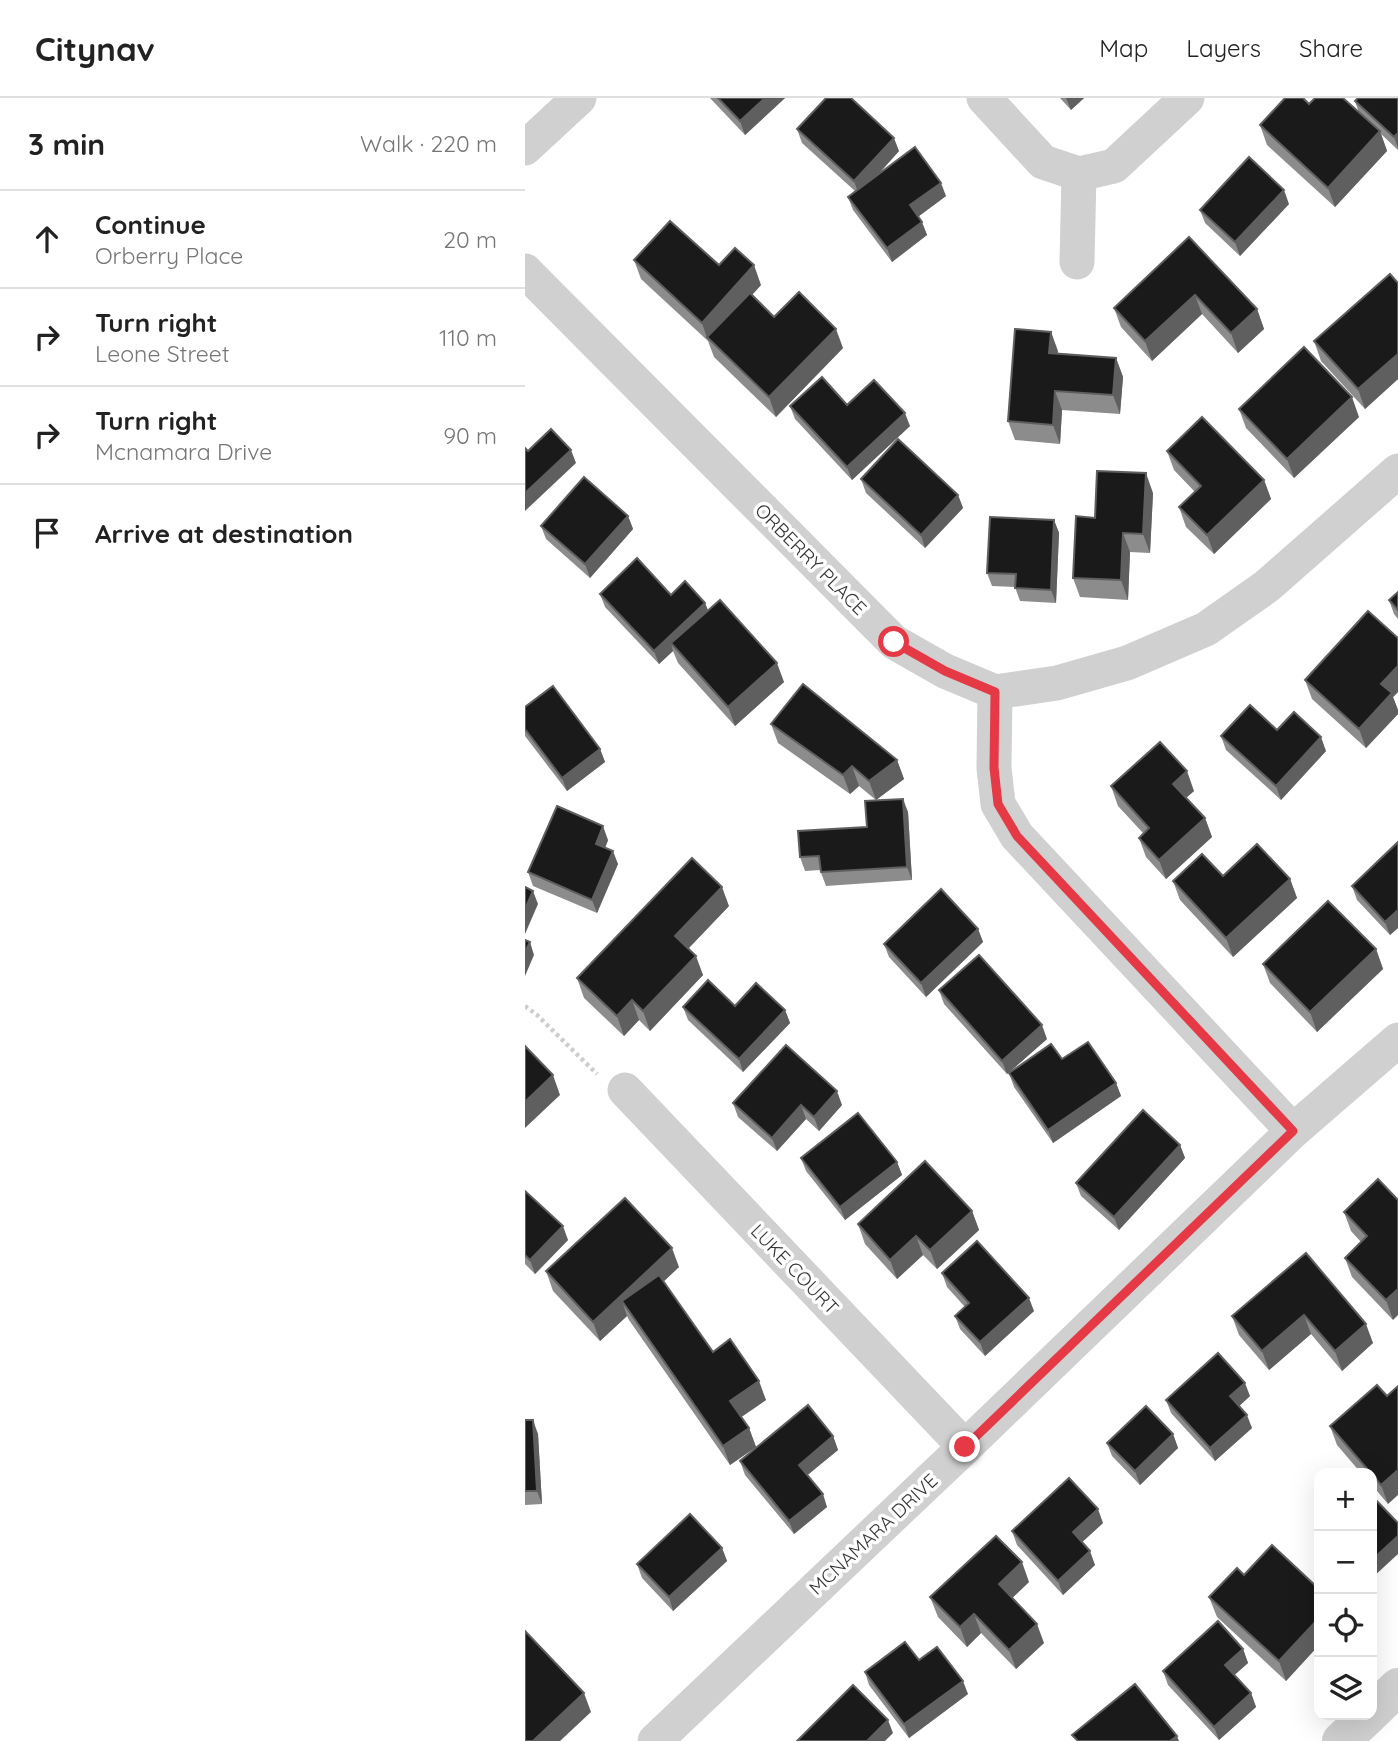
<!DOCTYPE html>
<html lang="en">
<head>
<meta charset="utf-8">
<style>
  :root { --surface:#fff; --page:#f2f2f2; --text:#222; --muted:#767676; --line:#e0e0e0 }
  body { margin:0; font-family:Quicksand,sans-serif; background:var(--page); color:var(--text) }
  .controls { position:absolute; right:21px; bottom:21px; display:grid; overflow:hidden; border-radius:14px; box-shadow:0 7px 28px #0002 }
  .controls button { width:63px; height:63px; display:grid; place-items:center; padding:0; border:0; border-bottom:2px solid var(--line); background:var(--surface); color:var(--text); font:35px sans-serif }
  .stop { position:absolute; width:21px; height:21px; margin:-16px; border:5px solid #e63946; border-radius:50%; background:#fff }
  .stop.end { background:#e63946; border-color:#fff; box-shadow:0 2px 7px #0008 }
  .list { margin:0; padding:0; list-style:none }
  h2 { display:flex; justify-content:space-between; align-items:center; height:91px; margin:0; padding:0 28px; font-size:30px }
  h2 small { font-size:23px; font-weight:400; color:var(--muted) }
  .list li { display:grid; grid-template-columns:46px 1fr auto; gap:21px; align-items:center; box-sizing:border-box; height:98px; padding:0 28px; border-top:2px solid var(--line) }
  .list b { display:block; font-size:26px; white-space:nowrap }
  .list p { margin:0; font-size:23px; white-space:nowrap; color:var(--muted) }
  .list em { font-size:23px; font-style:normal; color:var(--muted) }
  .icon { flex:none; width:38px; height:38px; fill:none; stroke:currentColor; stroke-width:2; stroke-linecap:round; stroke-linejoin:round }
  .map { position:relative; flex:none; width:873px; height:1643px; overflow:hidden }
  header { display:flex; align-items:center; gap:42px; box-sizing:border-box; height:98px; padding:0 35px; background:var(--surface); border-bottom:2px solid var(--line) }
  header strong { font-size:33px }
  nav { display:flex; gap:38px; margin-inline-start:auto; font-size:24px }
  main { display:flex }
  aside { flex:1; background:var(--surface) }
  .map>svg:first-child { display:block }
</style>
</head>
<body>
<header>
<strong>Citynav</strong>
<nav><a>Map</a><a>Layers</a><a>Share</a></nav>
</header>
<main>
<aside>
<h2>3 min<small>Walk · 220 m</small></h2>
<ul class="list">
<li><svg class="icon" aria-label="ahead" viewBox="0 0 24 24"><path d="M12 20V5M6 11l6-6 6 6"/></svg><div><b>Continue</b><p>Orberry Place</p></div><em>20 m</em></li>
<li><svg class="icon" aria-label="right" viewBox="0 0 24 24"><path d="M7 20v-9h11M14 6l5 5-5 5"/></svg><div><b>Turn right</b><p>Leone Street</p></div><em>110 m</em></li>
<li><svg class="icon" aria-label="right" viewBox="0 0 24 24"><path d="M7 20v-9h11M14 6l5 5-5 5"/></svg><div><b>Turn right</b><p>Mcnamara Drive</p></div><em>90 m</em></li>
<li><svg class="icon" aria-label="arrive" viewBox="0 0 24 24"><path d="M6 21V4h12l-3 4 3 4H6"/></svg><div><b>Arrive at destination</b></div></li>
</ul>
</aside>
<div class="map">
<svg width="873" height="1643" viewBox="0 0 873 1643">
  <rect width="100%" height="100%" fill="#fff"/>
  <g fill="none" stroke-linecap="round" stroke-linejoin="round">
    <path stroke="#cdcdcd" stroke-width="4.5" stroke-dasharray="3.5 3.5" stroke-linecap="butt" d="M0 908 12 917 72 976"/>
    <g stroke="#d0d0d0" stroke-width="35">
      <path d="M459 0 518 64 554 76 589 68 662 0"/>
      <path d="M0 50 54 0"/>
      <path d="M552 164 554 76"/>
      <path d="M0 173 369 544 420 573 470 594 532 585 602 565 681 531 742 488 873 373"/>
      <path d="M470 594 469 670 473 706 492 738 768 1033"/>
      <path d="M100 992 440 1349"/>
      <path d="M130 1643 440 1349 768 1033 873 942"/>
    </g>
    <g stroke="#d0d0d0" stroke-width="38">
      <path d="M847 1614 873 1589"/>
      <path d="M816 1643 844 1617"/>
    </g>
  </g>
  <g fill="#8c8c8c">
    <path d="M185 0H260L220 37Z"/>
    <path d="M535 0H559L546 12Z"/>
    <path d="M873 0V52L856 36 862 53 810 109 742 47 735 27 784 6 834 15 830 3Z"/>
    <path d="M272 31 374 53 353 77 421 98 394 118 402 137 367 164 328 112 323 99 330 93 277 45Z"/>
    <path d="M764 106 715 158 680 125 675 112Z"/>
    <path d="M664 139 732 211 739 231 713 255 677 216 627 263 596 229 589 210Z"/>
    <path d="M109 162 236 187 227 197 249 219 318 250 251 319 189 259 183 243 116 181Z"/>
    <path d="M873 185V281L840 311 796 263 789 243Z"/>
    <path d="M526 234 533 255 591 260 598 279 595 316 537 312 535 346 490 342 483 323Z"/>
    <path d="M322 307 385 328 327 382 270 321 265 308Z"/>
    <path d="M714 311 834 319 769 380 721 330Z"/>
    <path d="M642 353 739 382 746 401 689 456 661 429 654 409 670 394 649 372Z"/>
    <path d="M336 381 433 397 438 410 400 450 341 395Z"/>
    <path d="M628 395 625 455 605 454 603 502 555 499 548 480 570 420Z"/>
    <path d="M103 418 108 431 65 480 21 441 16 428Z"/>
    <path d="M529 422 534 435 531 505 495 503 490 489 467 488 462 475Z"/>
    <path d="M873 494V521L869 516 864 502Z"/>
    <path d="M75 496 146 497 180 505 183 512 259 584 210 628 153 565 148 553 134 566 80 509Z"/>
    <path d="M873 540V594L868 599 873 612V616L841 650 787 601 780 582Z"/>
    <path d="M0 609 75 651 80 664 42 693 0 638Z"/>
    <path d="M246 626 372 662 379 681 351 702 334 688 325 696 253 645Z"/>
    <path d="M752 632 801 653 756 702 701 652 696 638Z"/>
    <path d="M586 688 669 693 661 700 680 720 687 739 641 781 621 759 614 740 618 735 593 708Z"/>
    <path d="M383 714 387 782 301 788 295 772 280 773 275 759 342 729Z"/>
    <path d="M83 742 80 750 93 766 72 815 8 788 3 774Z"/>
    <path d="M873 744V830L865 837 832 802 827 788Z"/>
    <path d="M765 781 772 800 708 859 655 802 648 783Z"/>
    <path d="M204 808 164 850 178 877 125 933 114 922 99 938 59 900 52 880Z"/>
    <path d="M453 831 458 844 401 899 364 859 359 846Z"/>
    <path d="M851 851 858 871 792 934 745 885 738 866Z"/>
    <path d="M414 892 522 941 482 976 419 906Z"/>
    <path d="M210 908 260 912 265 925 218 974 163 922 158 909Z"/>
    <path d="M537 961 591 985 596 998 528 1045 489 989 484 975Z"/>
    <path d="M208 1005 317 1007 294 1033 281 1021 252 1053 213 1019Z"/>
    <path d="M655 1047 660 1060 594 1132 556 1098 551 1085Z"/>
    <path d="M276 1060 372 1064 377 1077 320 1122 281 1073Z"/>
    <path d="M853 1081 868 1222 827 1179 820 1160 836 1144 826 1133 819 1114Z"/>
    <path d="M0 1093 43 1142 10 1176 0 1166Z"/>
    <path d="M447 1113 454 1132 412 1171 398 1157 372 1181 340 1146 333 1126Z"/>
    <path d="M781 1155 848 1245 817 1273 786 1236 744 1272 714 1237 707 1218Z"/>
    <path d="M154 1169 138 1184 188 1254 241 1302 216 1319 224 1330 231 1349 205 1367 104 1222 102 1218 75 1243 28 1193 21 1173Z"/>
    <path d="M417 1175 509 1213 460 1258 435 1231 430 1218 440 1209 422 1189Z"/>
    <path d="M852 1287 863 1406 847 1387V1375H836L812 1347 805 1328Z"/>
    <path d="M725 1298 714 1308 727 1330 690 1363 646 1315 641 1302Z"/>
    <path d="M0 1322 13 1336 17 1406 0 1407Z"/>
    <path d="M648 1336 653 1350 615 1387 587 1358 582 1345Z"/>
    <path d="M308 1338 313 1352 282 1377 302 1409 269 1436 220 1377 215 1363Z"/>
    <path d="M578 1425 557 1444 570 1467 538 1497 492 1447 487 1433Z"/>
    <path d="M197 1450 202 1463 148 1513 117 1480 112 1466Z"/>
    <path d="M719 1477 794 1491V1547L761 1583 692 1519 684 1499Z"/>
    <path d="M504 1484 487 1500 519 1545 491 1571 456 1535 442 1549 413 1519 405 1499Z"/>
    <path d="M718 1551 723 1565 709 1577 726 1595 731 1609 694 1642 643 1587 638 1573Z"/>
    <path d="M394 1562 443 1596 384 1640 344 1587 340 1574Z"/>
  </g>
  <g fill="#5f5f5f">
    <path d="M240 0H260L220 37 215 23Z"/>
    <path d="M541 0H559L546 12Z"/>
    <path d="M855 33 862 53 810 109 803 90Z"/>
    <path d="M873 35V50L869 39Z"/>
    <path d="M369 40 374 53 334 97 329 83Z"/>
    <path d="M416 85 421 98 390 121 385 107Z"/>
    <path d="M759 92 764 106 715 158 710 144Z"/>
    <path d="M397 124 402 137 367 164 362 150Z"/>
    <path d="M229 167 236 187 185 243 182 240 177 225Z"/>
    <path d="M670 197 677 216 627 263 620 243Z"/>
    <path d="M732 211 739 231 713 255 706 235Z"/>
    <path d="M311 231 318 250 251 319 244 299Z"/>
    <path d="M526 234 533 253 531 274 524 255Z"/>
    <path d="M873 256V281L840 311 833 291Z"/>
    <path d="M591 260 598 279 595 316 588 297Z"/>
    <path d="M530 293 537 312 535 346 528 327Z"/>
    <path d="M827 299 834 319 769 380 762 361Z"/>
    <path d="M380 315 385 328 327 382 322 369Z"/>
    <path d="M46 352 51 365 0 413V395Z"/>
    <path d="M621 375 628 395 625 455 618 436Z"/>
    <path d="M739 382 746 401 689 456 682 437Z"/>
    <path d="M433 397 438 410 400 450 396 437Z"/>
    <path d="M103 418 108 431 65 480 60 466Z"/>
    <path d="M529 422 534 435 531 505 526 492Z"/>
    <path d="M598 435 605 454 603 502 596 482Z"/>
    <path d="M180 505 185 518 146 545 148 553 134 566 129 553Z"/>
    <path d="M252 565 259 584 210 628 203 609Z"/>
    <path d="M873 568V594L868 599 873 612V616L841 650 834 631 856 586Z"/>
    <path d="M796 639 801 653 756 702 751 688Z"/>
    <path d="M75 651 80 664 42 693 37 680Z"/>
    <path d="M372 662 379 681 351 702 344 683Z"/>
    <path d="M327 668 334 688 325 696 318 677Z"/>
    <path d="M662 673 669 693 655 705 648 686Z"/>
    <path d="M378 701 383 714 387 782 382 769Z"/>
    <path d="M680 720 687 739 641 781 634 762Z"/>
    <path d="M78 728 83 742 76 760 71 746Z"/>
    <path d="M88 753 93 766 72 815 67 802Z"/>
    <path d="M765 781 772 800 708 859 701 840Z"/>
    <path d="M197 789 204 808 157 857 150 838Z"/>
    <path d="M8 793 13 806 0 836V811Z"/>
    <path d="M873 812V830L865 837 860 824Z"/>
    <path d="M453 831 458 844 401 899 396 885Z"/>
    <path d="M5 844 9 857 0 878V854Z"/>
    <path d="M851 851 858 871 792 934 785 914Z"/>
    <path d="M171 858 178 877 125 933 118 913Z"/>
    <path d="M107 902 114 922 99 938 92 918Z"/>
    <path d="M260 912 265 925 218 974 214 961Z"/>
    <path d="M517 927 522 941 482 976 477 963Z"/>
    <path d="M28 977 35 997 0 1030V1004Z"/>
    <path d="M591 985 596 998 528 1045 523 1032Z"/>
    <path d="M312 993 317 1007 294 1033 289 1019Z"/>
    <path d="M276 1007 281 1021 252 1053 247 1040Z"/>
    <path d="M655 1047 660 1060 594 1132 589 1119Z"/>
    <path d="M372 1064 377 1077 320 1122 315 1109Z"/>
    <path d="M447 1113 454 1132 412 1171 405 1152Z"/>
    <path d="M38 1128 43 1142 10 1176 5 1162Z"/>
    <path d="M391 1138 398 1157 372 1181 365 1162Z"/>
    <path d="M147 1150 154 1169 105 1215 97 1203 102 1218 75 1243 68 1224Z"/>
    <path d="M873 1191V1217L868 1222 861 1202Z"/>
    <path d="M504 1200 509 1213 460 1258 455 1244Z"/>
    <path d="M779 1217 786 1236 744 1272 737 1253Z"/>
    <path d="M841 1226 848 1245 817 1273 810 1253Z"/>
    <path d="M234 1283 241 1302 212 1322 205 1303Z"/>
    <path d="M720 1285 725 1298 710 1312 705 1298Z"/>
    <path d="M722 1317 727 1330 690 1363 685 1350Z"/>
    <path d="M8 1322 13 1336 17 1406 12 1393Z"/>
    <path d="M224 1330 231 1349 205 1367 198 1348Z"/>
    <path d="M648 1336 653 1350 615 1387 610 1373Z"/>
    <path d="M308 1338 313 1352 279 1380 274 1367Z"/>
    <path d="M873 1372V1397L863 1406 856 1387Z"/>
    <path d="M298 1396 302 1409 269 1436 264 1423Z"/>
    <path d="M573 1411 578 1425 553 1448 548 1434Z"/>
    <path d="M873 1438V1456L847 1480V1462Z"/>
    <path d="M197 1450 202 1463 148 1513 144 1499Z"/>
    <path d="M565 1453 570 1467 538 1497 533 1483Z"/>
    <path d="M497 1464 504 1484 481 1506 474 1486Z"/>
    <path d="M449 1516 456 1535 442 1549 435 1529Z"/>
    <path d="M794 1520V1547L761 1583 754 1563Z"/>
    <path d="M512 1526 519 1545 491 1571 484 1552Z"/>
    <path d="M718 1551 723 1565 705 1581 700 1567Z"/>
    <path d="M438 1583 443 1596 384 1640 379 1626Z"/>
    <path d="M59 1595 66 1614 35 1643H8Z"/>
    <path d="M726 1595 731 1609 694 1642 689 1629Z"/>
    <path d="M363 1622 368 1635 360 1643H342Z"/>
    <path d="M652 1638 654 1643H645Z"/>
  </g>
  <g fill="#1a1a1a" stroke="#5f5f5f" stroke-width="2">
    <path d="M193 0H240L215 23Z"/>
    <path d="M301 0H326L369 40 329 83 272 31Z"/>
    <path d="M760 0H778L784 6 790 0H818L855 33 803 90 735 27Z"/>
    <path d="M833 0H873V35L869 39 830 3Z"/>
    <path d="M390 49 416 85 385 107 397 124 362 150 323 99Z"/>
    <path d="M724 59 759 92 710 144 675 112Z"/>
    <path d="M145 123 194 167 210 150 229 167 177 225 109 162Z"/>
    <path d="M664 139 732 211 706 235 670 197 620 243 589 210Z"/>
    <path d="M865 176 873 185V256L833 291 789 243Z"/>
    <path d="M274 194 311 231 244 299 182 239 225 195 249 219Z"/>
    <path d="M490 231 526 234 524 255 591 260 588 297 530 293 528 327 483 323Z"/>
    <path d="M779 249 827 299 762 361 714 311Z"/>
    <path d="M297 279 322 307 349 282 380 315 322 369 265 308Z"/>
    <path d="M677 319 739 382 682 437 654 409 676 388 642 353Z"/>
    <path d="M26 331 46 352 0 395V350L3 353Z"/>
    <path d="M373 341 433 397 396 437 336 381Z"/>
    <path d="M572 373 621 375 618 436 598 435 596 482 548 480 551 418 570 420Z"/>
    <path d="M59 379 103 418 60 466 16 428Z"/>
    <path d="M465 419 529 422 526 492 490 490 491 476 462 475Z"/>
    <path d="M112 460 146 497 160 483 180 505 129 553 75 496Z"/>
    <path d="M873 494V512L864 502Z"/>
    <path d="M195 502 252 565 203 609 146 545Z"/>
    <path d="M843 513 873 540V568L856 586 867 595 834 631 780 582Z"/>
    <path d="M278 586 372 662 344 683 327 668 318 677 246 626Z"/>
    <path d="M28 588 75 651 37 680 0 631V609Z"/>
    <path d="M725 607 752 632 769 614 796 639 751 688 696 638Z"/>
    <path d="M635 644 662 673 648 686 680 720 634 762 614 740 624 730 586 688Z"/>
    <path d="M378 701 382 769 296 774 294 758 275 759 273 733 342 729 340 703Z"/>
    <path d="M32 708 78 728 71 746 88 753 67 802 3 774Z"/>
    <path d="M873 744V812L860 824 827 788Z"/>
    <path d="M732 746 765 781 701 840 648 783 677 756 698 778Z"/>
    <path d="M167 760 197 789 150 838 171 858 118 913 107 902 92 918 52 880Z"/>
    <path d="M0 789 8 793 0 811Z"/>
    <path d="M416 791 453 831 396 885 359 846Z"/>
    <path d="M803 803 851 851 785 914 738 866Z"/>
    <path d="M0 842 5 844 0 854Z"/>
    <path d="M454 857 517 927 477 963 414 892Z"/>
    <path d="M183 882 210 908 231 885 260 912 214 961 158 909Z"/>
    <path d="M563 944 591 985 523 1032 484 975 526 946 537 961Z"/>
    <path d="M261 947 312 993 289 1019 276 1007 247 1040 208 1005Z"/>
    <path d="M0 948 28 977 0 1004Z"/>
    <path d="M618 1012 655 1047 589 1119 551 1085Z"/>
    <path d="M333 1015 372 1064 315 1109 276 1060Z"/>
    <path d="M400 1063 447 1113 405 1152 391 1138 365 1162 333 1126Z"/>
    <path d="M853 1081 873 1102V1191L861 1202 820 1160 842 1138 819 1114Z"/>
    <path d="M0 1093 38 1128 5 1162 0 1157Z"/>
    <path d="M100 1100 147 1150 68 1224 21 1173Z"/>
    <path d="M452 1143 504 1200 455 1244 430 1218 444 1205 417 1175Z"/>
    <path d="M781 1155 841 1226 810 1253 779 1217 737 1253 707 1218Z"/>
    <path d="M134 1177 188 1254 205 1241 234 1283 205 1303 224 1330 198 1348 97 1203Z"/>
    <path d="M693 1255 720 1285 705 1298 722 1317 685 1350 641 1302Z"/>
    <path d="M852 1287 862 1298 873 1288V1372L856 1387 805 1328Z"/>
    <path d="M283 1307 308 1338 274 1367 298 1396 264 1423 215 1363Z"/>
    <path d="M621 1308 648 1336 610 1373 582 1345Z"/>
    <path d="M0 1322H8L12 1393H0Z"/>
    <path d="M544 1380 573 1411 548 1434 565 1453 533 1483 487 1433Z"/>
    <path d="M847 1398 873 1425V1438L847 1462Z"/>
    <path d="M165 1416 197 1450 144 1499 112 1466Z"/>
    <path d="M471 1438 497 1464 474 1486 512 1526 484 1552 449 1516 435 1529 405 1499Z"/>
    <path d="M747 1447 794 1491V1520L754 1563 684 1499 712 1470 719 1477Z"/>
    <path d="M693 1523 718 1551 700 1567 726 1595 689 1629 638 1573Z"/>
    <path d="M0 1533 59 1595 8 1643H0Z"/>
    <path d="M380 1544 394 1562 412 1549 438 1583 379 1626 340 1574Z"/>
    <path d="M610 1586 652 1638 645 1643H553L547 1637Z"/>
    <path d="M328 1587 363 1622 342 1643H272Z"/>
  </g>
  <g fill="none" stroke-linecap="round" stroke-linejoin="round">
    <path stroke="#e63946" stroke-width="9" d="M369 544 420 573 470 594 469 670 473 706 492 738 768 1033 440 1349"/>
  </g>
  <g text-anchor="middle" stroke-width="7" stroke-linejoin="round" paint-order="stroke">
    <g font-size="19" fill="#333" stroke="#fff">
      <text transform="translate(286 461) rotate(45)" y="7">ORBERRY PLACE</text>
      <text transform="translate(270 1171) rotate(46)" y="7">LUKE COURT</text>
      <text transform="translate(348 1436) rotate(-43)" y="7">MCNAMARA DRIVE</text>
    </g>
  </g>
</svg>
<div class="controls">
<button>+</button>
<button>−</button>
<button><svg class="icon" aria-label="locate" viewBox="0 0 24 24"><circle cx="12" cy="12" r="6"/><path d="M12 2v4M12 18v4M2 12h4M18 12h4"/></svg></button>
<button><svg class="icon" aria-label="layers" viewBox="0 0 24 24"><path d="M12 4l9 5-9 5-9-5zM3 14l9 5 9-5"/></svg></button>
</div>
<div class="stop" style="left:369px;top:544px"></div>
<div class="stop end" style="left:440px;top:1349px"></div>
</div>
</main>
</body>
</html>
